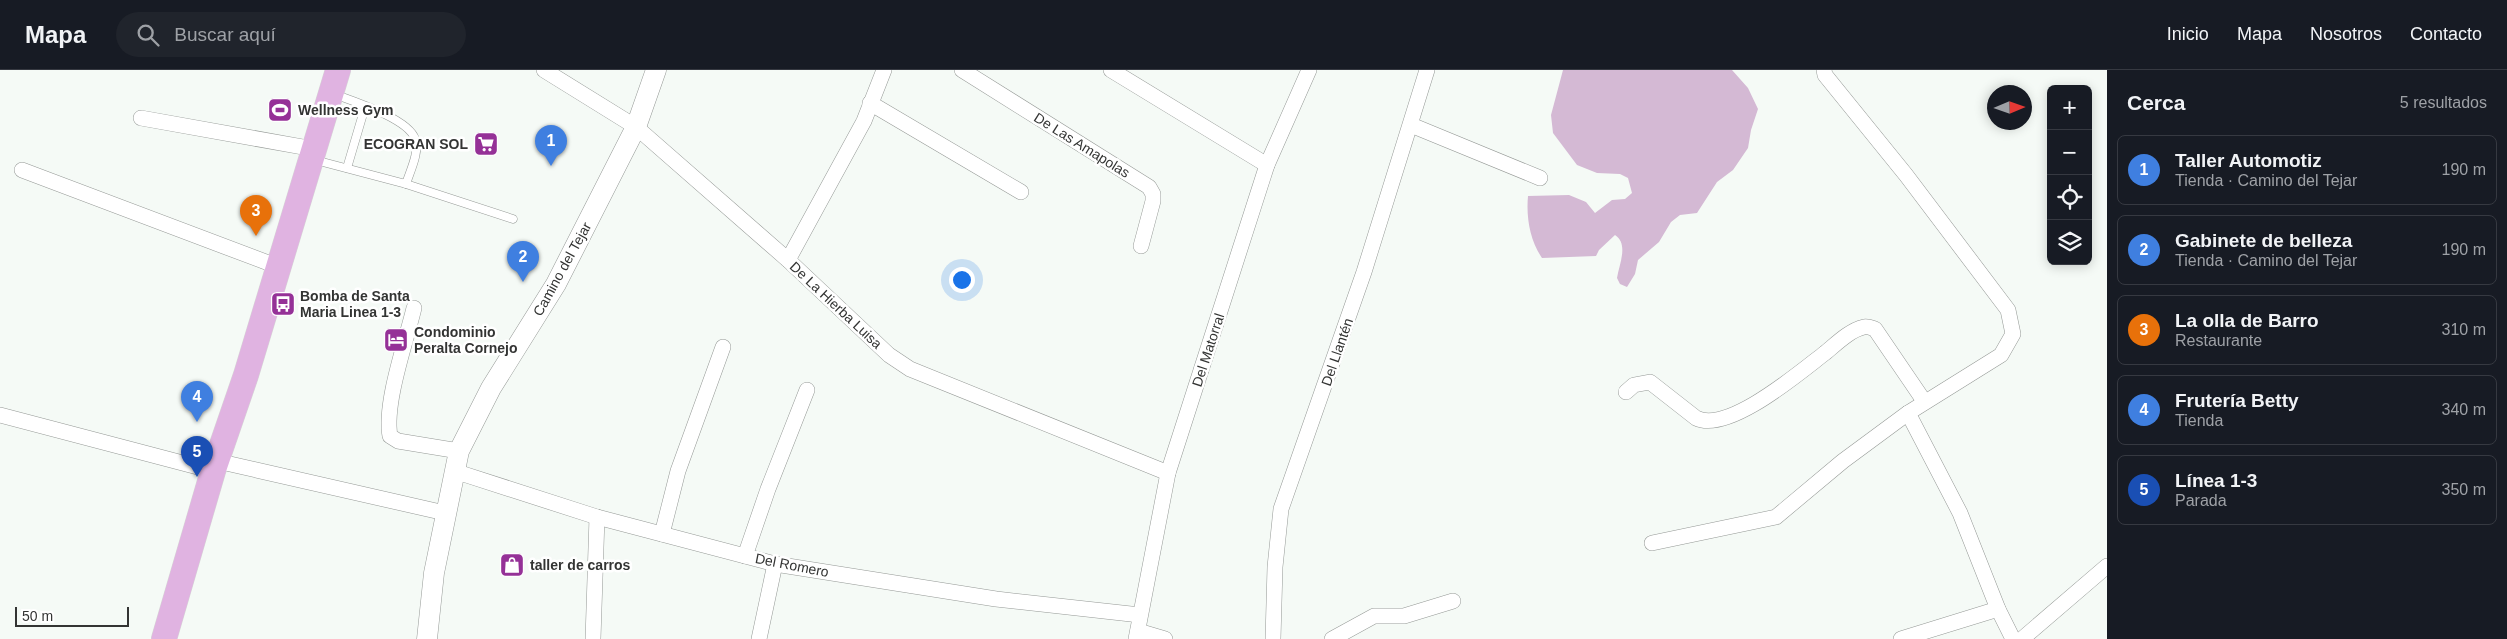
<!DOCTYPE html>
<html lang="es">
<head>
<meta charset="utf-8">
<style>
  :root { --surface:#171b24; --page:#20242c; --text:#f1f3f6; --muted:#9ea1a6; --line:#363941; --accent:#0b8043 }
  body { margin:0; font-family:Helvetica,sans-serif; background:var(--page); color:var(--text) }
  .controls { position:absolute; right:15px; top:15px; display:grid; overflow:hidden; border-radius:8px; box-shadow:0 2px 12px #0003 }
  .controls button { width:45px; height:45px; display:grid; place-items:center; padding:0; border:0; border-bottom:1px solid var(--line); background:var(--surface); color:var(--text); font:25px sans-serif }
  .compass { position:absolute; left:1987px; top:15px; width:45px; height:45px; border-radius:50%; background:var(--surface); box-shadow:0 2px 12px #0003; rotate:88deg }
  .scale { position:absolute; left:15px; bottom:12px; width:114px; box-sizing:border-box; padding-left:5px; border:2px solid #333433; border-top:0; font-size:14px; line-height:18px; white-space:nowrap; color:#333433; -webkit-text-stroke:4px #fff; paint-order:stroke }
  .you { position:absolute; left:961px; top:209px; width:18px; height:18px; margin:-12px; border:4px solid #fff; border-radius:50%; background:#1a73e8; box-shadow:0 0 0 8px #1a73e833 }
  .badge { display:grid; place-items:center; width:32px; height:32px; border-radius:50%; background:var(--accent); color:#fff; font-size:16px; font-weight:700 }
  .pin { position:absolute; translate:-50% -41px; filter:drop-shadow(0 1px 2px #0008) }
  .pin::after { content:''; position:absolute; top:26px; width:18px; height:15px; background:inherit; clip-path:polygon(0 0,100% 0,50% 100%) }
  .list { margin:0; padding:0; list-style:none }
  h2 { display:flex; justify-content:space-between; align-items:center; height:65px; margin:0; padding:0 20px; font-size:21px }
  h2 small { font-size:16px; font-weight:400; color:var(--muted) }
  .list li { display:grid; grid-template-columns:32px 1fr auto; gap:15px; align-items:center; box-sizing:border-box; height:70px; margin:0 10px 10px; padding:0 10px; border:1px solid var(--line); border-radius:8px }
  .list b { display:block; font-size:19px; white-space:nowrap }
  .list p { margin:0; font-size:16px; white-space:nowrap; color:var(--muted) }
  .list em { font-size:16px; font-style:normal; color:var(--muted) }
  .icon { flex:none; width:28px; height:28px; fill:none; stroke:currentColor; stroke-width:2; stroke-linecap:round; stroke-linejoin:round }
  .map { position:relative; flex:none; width:2107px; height:569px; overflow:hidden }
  header { display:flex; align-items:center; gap:30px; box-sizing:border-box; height:70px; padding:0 25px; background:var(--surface); border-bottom:1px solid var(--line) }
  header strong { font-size:24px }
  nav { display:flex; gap:28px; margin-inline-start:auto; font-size:18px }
  .search { width:350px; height:45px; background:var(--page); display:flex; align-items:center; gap:12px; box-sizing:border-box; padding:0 18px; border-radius:28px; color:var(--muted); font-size:19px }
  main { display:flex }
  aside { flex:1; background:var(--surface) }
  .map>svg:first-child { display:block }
</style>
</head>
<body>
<header>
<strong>Mapa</strong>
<div class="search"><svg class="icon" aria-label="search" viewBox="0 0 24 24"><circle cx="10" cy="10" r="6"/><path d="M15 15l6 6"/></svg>Buscar aquí</div>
<nav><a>Inicio</a><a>Mapa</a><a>Nosotros</a><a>Contacto</a></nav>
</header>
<main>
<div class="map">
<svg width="2107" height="569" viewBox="0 0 2107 569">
  <rect width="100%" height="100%" fill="#f5faf6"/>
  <path fill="#d4b9d4" d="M1563 0H1732L1748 18 1758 39 1751 60 1748 78 1733 100 1717 112 1697 143 1680 145 1671 152 1659 172 1638 190 1635 204 1627 217 1620 214 1617 208C1619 195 1629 174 1615 165L1599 180 1596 186 1542 188C1530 170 1526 148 1528 126L1569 125 1586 132 1595 143 1612 130 1625 129 1632 123 1628 108 1620 104 1597 103 1577 95 1553 63 1551 45Z"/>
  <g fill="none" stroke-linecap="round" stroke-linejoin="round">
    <defs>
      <g id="service">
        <path d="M315 90 406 114C410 101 420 82 415 69 409 49 353 31 334 24"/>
        <path d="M347 98 365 37"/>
        <path d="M406 114 513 149"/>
      </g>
      <g id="minor">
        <path d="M544 0 636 57 788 190 889 285 910 299 1168 403"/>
        <path d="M962 0 1149 117 1153 124V131L1141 176"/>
        <path d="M1111 0 1267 95"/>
        <path d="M1824 0 1825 5 1906 105 2008 240 2013 264 2001 285 1908 343 1960 443 1998 539 2013 569"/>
        <path d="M870 33 1021 122"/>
        <path d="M141 48 314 79"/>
        <path d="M1411 55 1540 108"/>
        <path d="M22 100 279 197"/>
        <path d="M788 190 864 51 884 0"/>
        <path d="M414 238C406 272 384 333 390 366L398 371 459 381"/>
        <path d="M1626 322 1634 315 1650 312 1696 348C1728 364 1800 302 1825 283 1836 274 1850 260 1864 257 1867 256 1872 258 1875 259L1924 331"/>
        <path d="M0 345 213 401"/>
        <path d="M217 391 445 443"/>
        <path d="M454 401 597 447 775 494 996 529 1140 545"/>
        <path d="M662 464 678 401 723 277"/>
        <path d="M1652 473 1776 447 1843 391 1908 343"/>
        <path d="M745 486 768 419 807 320"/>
        <path d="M1138 561 1165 569"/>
        <path d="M593 569 597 447"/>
        <path d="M759 569 775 494"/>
        <path d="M1136 569 1168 403 1267 95 1309 0"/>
        <path d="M1273 569 1275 497 1281 439 1364 202 1427 0"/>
        <path d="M1332 569 1374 546H1404L1453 531"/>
        <path d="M1901 569 1998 539"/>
        <path d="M2022 569 2107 496"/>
      </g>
      <path id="tertiary" d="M427 569 434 503 459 381 491 318 556 214 636 57 656 0"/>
      <path id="primary" d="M164 569 213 401 246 305 338 0"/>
    </defs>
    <use href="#service" stroke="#959996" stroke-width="9"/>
    <use href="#minor" stroke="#959996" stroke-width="16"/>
    <use href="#tertiary" stroke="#959996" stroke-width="21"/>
    <use href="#primary" stroke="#d6d6d6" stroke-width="26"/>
    <use href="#service" stroke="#fff" stroke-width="8"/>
    <use href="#minor" stroke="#fff" stroke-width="15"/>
    <use href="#tertiary" stroke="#fff" stroke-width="20"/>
    <use href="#primary" stroke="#e0b3e1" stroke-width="25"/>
  </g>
  <defs>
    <symbol id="stadium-square" viewBox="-11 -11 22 22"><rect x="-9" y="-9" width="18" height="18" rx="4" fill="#953197" stroke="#fff"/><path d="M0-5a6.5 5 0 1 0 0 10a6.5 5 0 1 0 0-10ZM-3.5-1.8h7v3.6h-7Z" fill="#fff"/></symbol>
    <symbol id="supermarket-square" viewBox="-11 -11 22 22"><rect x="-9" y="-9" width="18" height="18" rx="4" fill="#953197" stroke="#fff"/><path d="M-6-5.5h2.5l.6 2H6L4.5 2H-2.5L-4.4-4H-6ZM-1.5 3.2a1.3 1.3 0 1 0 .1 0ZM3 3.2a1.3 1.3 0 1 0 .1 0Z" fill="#fff"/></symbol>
    <symbol id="bus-square" viewBox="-11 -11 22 22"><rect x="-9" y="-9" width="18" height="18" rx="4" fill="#953197" stroke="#fff"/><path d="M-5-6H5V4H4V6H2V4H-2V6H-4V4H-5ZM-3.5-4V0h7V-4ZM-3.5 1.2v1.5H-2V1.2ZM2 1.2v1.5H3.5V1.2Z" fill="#fff"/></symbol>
    <symbol id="hotel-square" viewBox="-11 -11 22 22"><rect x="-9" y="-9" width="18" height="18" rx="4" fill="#953197" stroke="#fff"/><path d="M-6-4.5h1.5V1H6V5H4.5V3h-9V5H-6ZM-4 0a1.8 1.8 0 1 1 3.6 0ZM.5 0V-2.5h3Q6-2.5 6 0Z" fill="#fff"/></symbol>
    <symbol id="shop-square" viewBox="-11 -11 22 22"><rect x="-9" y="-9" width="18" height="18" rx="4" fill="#953197" stroke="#fff"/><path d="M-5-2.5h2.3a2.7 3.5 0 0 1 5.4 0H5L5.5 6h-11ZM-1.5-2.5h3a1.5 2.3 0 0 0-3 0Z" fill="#fff"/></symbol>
  </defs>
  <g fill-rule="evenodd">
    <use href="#stadium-square" x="266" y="26" width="28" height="28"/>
    <use href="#supermarket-square" x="472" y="60" width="28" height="28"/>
    <use href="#bus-square" x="269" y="220" width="28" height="28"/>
    <use href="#hotel-square" x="382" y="256" width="28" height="28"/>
    <use href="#shop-square" x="498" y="481" width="28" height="28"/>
  </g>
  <g text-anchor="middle" stroke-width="5" stroke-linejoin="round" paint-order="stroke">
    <g font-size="14" font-weight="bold" fill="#333433" stroke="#fff" text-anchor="start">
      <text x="298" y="45">Wellness Gym</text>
      <text x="468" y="79" text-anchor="end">ECOGRAN SOL</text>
      <text x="300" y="231">Bomba de Santa<tspan x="300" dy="16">Maria Linea 1-3</tspan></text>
      <text x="414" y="267">Condominio<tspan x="414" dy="16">Peralta Cornejo</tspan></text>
      <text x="530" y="500">taller de carros</text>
    </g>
    <g font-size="14" fill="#333433" stroke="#fff">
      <text transform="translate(1082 75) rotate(32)" y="5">De Las Amapolas</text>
      <text transform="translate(562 199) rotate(-61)" y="5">Camino del Tejar</text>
      <text transform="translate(836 235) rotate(43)" y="5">De La Hierba Luisa</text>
      <text transform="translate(1208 280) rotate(-72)" y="5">Del Matorral</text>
      <text transform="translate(1337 282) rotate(-71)" y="5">Del Llantén</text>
      <text transform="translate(792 495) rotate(11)" y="5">Del Romero</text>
    </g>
  </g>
</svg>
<div class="controls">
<button>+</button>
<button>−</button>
<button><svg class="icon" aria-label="locate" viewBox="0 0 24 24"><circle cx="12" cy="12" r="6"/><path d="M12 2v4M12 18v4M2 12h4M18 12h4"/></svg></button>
<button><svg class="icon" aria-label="layers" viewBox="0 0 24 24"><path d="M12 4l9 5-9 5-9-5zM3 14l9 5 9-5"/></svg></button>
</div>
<svg class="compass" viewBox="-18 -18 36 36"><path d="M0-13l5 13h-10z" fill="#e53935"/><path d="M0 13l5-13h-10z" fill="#9ea1a6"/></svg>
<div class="scale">50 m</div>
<div class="you"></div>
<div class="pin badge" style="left:551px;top:96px;background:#3f7fe0">1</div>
<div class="pin badge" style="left:523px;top:212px;background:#3f7fe0">2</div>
<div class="pin badge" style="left:256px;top:166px;background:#e8710a">3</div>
<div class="pin badge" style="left:197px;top:352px;background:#3f7fe0">4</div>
<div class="pin badge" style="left:197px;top:407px;background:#1a4fb4">5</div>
</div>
<aside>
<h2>Cerca<small>5 resultados</small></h2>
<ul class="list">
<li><span class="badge" style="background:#3f7fe0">1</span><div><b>Taller Automotiz</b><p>Tienda · Camino del Tejar</p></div><em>190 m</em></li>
<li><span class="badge" style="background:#3f7fe0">2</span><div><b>Gabinete de belleza</b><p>Tienda · Camino del Tejar</p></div><em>190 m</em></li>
<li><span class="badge" style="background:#e8710a">3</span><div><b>La olla de Barro</b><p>Restaurante</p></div><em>310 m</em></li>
<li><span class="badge" style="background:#3f7fe0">4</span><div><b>Frutería Betty</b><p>Tienda</p></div><em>340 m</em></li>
<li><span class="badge" style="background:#1a4fb4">5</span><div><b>Línea 1-3</b><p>Parada</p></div><em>350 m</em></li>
</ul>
</aside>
</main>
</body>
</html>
